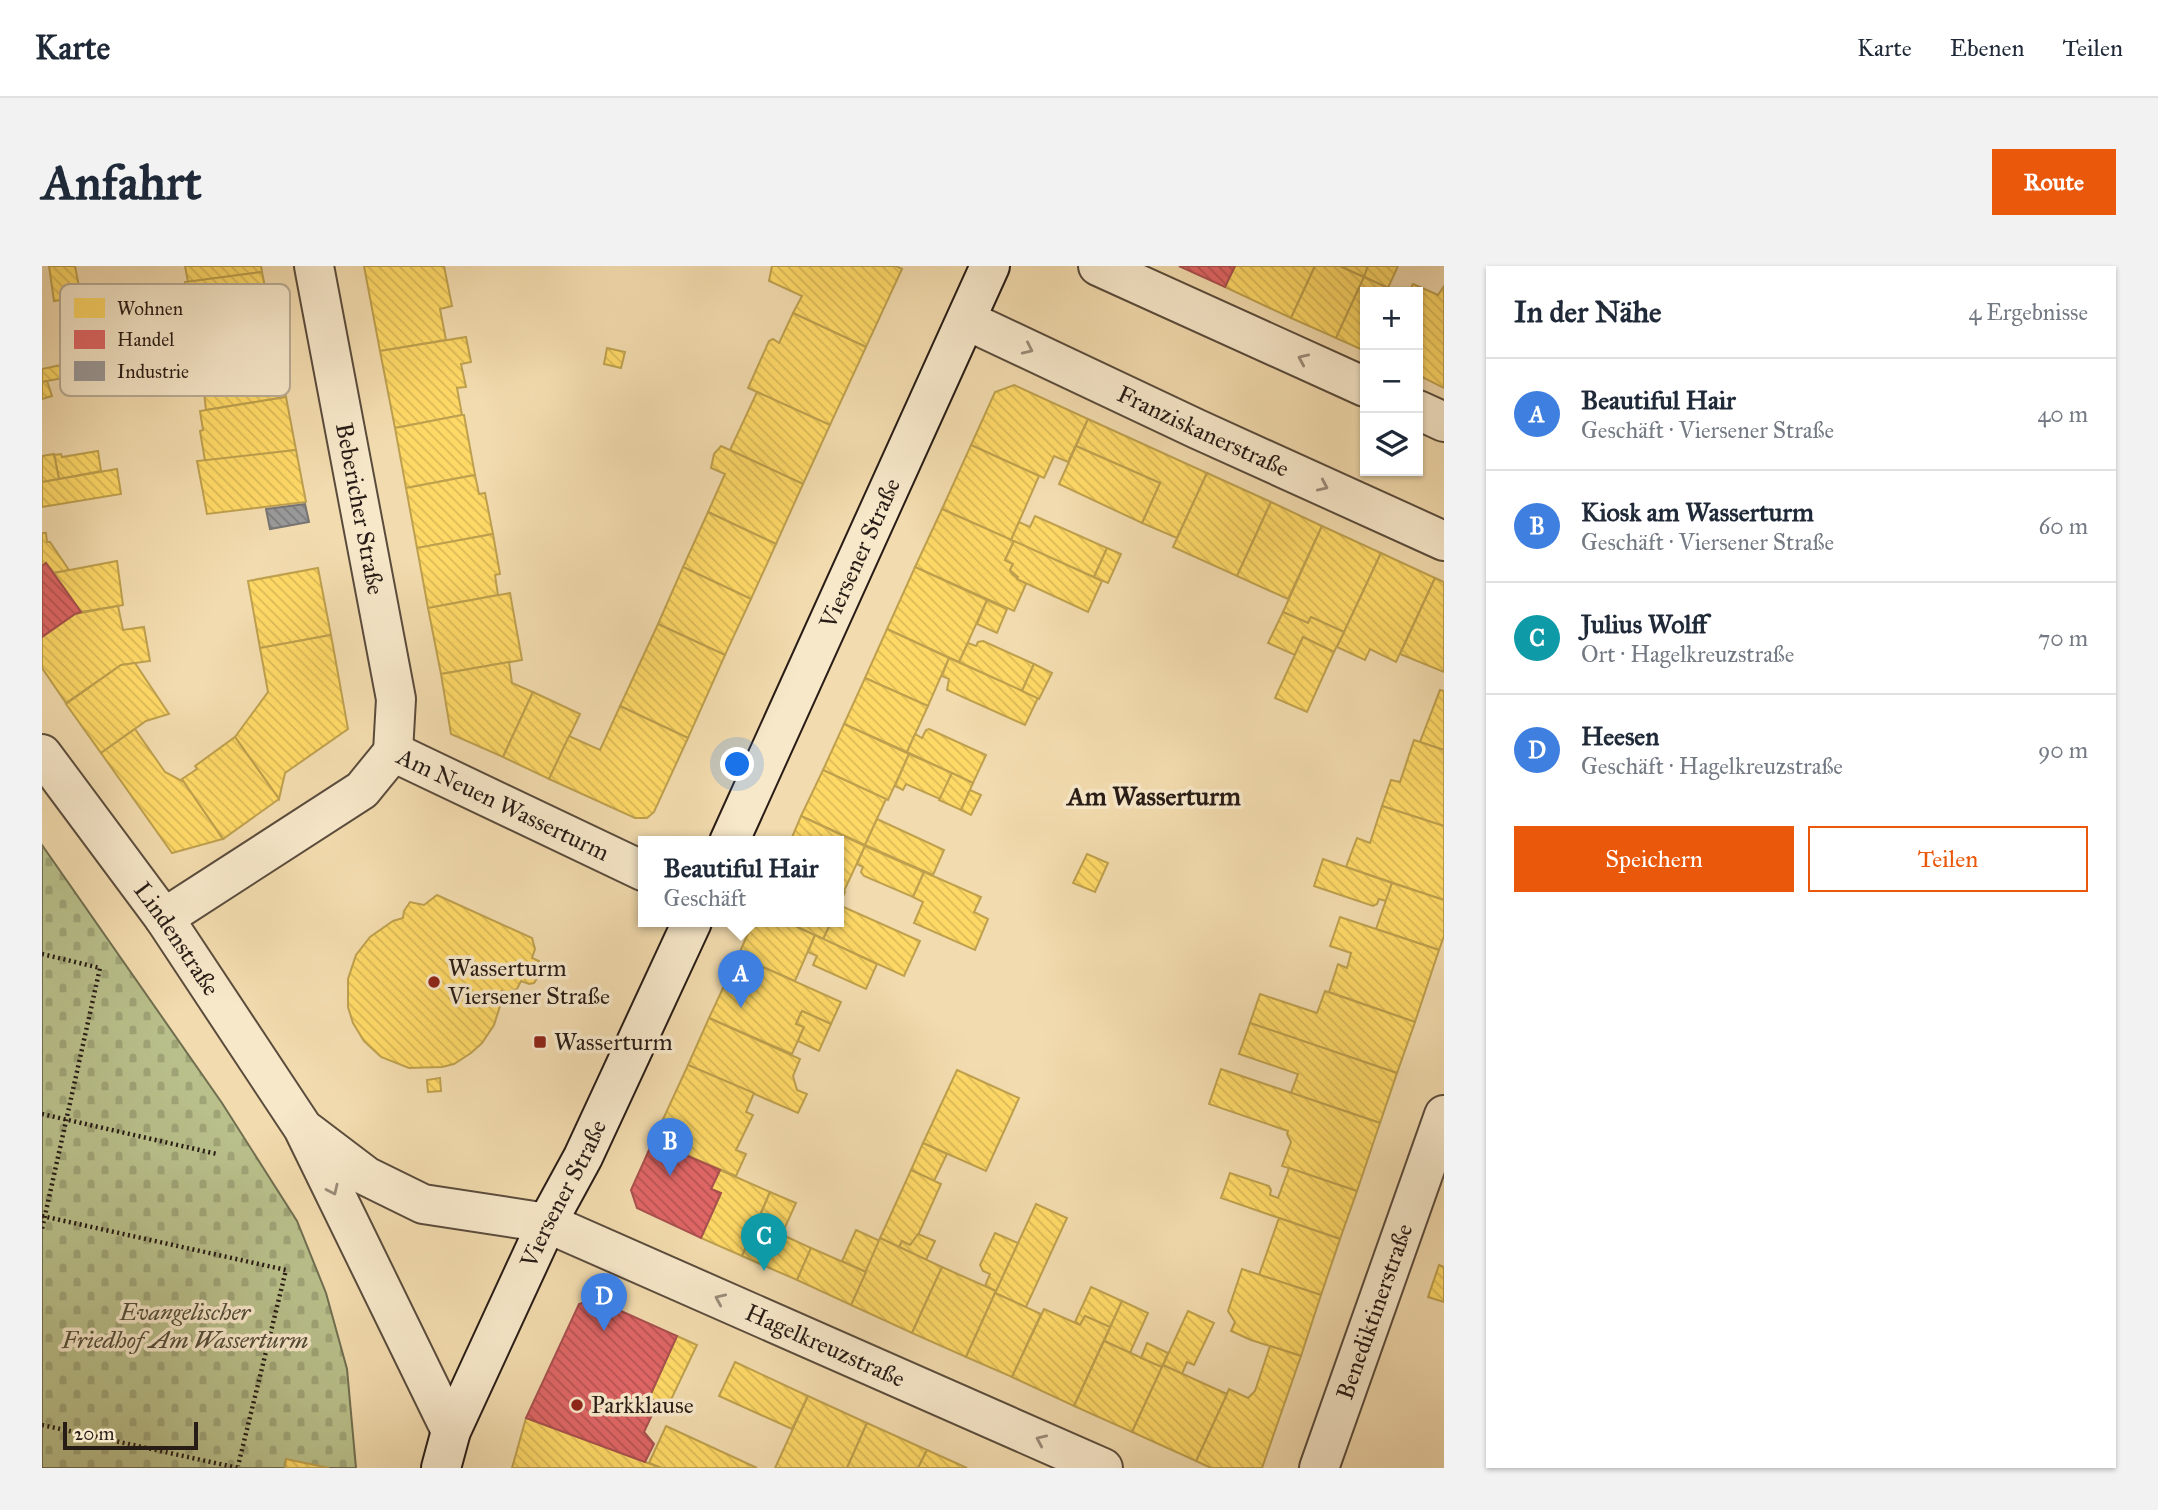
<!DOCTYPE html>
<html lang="de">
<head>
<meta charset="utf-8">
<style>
  :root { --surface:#fff; --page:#f2f2f3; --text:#1f2937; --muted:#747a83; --line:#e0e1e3; --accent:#ea580c }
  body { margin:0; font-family:"IM FELL Great Primer",serif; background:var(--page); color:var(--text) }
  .controls { position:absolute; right:21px; top:21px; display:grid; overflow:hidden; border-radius:0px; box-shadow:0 2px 5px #0004 }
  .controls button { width:63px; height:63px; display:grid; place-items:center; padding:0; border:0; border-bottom:2px solid var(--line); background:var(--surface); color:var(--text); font:35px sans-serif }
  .scale { position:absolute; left:21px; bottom:18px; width:135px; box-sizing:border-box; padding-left:7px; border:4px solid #281c16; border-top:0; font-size:19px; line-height:24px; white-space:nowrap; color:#281c16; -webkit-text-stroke:5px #f7e8ca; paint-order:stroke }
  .you { position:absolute; left:696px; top:499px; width:24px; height:24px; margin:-18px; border:5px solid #fff; border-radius:50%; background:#1a73e8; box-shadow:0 0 0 10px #1a73e833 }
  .badge { display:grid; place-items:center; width:46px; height:46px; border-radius:50%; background:var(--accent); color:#fff; font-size:23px; font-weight:700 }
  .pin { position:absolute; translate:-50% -58px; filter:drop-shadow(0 2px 4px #0008) }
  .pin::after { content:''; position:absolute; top:37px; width:24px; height:21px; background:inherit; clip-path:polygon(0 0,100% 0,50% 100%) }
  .popup { position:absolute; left:596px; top:570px; width:206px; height:91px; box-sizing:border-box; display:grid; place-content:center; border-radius:0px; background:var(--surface); filter:drop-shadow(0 2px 5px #0005); font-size:23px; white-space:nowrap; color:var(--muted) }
  .popup b { font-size:26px; color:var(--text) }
  .popup::after { content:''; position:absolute; left:50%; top:100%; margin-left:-14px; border:14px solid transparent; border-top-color:var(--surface) }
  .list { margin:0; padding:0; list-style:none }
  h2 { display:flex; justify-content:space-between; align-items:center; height:91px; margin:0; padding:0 28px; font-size:30px }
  h2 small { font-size:23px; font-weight:400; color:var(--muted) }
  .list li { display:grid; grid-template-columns:46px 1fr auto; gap:21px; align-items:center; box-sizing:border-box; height:112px; padding:0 28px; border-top:2px solid var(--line) }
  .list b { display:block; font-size:26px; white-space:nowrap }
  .list p { margin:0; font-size:23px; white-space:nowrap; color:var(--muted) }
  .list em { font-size:23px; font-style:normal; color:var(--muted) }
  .actions { display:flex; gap:14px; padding:21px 28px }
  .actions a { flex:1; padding:16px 0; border:2px solid var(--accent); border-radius:0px; text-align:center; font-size:24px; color:var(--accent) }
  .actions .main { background:var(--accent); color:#fff }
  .icon { flex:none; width:38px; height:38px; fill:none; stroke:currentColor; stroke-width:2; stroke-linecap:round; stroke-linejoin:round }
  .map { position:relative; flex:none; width:1402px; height:1202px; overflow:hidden; border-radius:0px }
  header { display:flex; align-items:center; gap:42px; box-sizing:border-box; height:98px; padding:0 35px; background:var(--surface); border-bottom:2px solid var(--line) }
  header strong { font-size:33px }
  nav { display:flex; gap:38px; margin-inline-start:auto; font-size:24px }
  .intro { display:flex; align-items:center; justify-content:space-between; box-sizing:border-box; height:168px; padding:0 42px }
  h1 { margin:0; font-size:49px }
  .button { padding:18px 32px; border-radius:0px; background:var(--accent); color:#fff; font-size:24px; font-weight:700 }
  main { display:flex; gap:42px; padding:0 42px }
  aside { flex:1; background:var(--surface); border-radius:0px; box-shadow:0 2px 5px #0004 }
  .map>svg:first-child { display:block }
</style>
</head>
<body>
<header>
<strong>Karte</strong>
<nav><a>Karte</a><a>Ebenen</a><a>Teilen</a></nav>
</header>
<div class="intro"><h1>Anfahrt</h1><a class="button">Route</a></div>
<main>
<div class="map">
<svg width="1402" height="1202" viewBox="0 0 1402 1202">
  <defs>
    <pattern id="cemetery-stones" width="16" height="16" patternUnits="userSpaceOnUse" patternTransform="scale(1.75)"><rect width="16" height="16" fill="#b9c08b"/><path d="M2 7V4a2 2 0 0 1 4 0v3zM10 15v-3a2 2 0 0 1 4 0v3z" fill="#9fa477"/></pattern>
    <pattern id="homes-back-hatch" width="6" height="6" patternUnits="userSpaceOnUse" patternTransform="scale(1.75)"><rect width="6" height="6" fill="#ffd966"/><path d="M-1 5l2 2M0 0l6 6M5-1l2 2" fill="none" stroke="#dbba58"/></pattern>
    <pattern id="shops-back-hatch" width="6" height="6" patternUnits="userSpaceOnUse" patternTransform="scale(1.75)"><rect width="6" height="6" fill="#e06666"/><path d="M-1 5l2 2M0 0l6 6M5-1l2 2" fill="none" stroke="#b65353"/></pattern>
    <pattern id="industry-back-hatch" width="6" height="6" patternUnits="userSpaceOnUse" patternTransform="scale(1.75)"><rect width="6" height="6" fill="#999"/><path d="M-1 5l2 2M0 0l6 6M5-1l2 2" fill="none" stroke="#7d7c7c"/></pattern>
  </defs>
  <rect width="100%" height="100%" fill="#f2dbae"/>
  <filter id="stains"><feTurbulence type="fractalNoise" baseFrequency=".00286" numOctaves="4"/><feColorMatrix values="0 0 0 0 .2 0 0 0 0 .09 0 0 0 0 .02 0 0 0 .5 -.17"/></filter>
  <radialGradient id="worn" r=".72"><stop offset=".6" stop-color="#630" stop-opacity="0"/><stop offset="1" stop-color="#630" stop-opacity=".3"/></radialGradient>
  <path fill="url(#cemetery-stones)" stroke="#706e50" stroke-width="2" d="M0 579 180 837 255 955 284 1027 305 1103 314 1202H0Z"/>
  <g fill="url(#homes-back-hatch)" stroke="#bea04e" stroke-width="2">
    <path d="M7 0H33L39 31 12 35Z"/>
    <path d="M143 0H219L220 6 146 16Z"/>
    <path d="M322 0H402L410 40 398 43 404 74 338 85Z"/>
    <path d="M730 0H854L860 3 824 81 751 47 760 30 727 15Z"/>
    <path d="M1193 0H1273L1249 52 1183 21Z"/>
    <path d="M1273 0H1298L1322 11 1294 72 1249 52Z"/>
    <path d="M1298 0H1326L1322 11Z"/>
    <path d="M1326 0H1356L1346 22 1322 11Z"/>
    <path d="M220 6 228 47 149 57 143 16Z"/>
    <path d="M1322 11 1355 26H1323V85L1294 72Z"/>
    <path d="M1371 18 1396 29 1402 20V122L1376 109V26H1367Z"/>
    <path d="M228 47 236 88 157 98 149 57Z"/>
    <path d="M751 47 824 81 788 159 706 122 727 75 731 73 737 77Z"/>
    <path d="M424 71 429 96 419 98 424 121 415 122 420 149 353 162 338 85Z"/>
    <path d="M565 82 583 86 579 102 562 98Z"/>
    <path d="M236 88 244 131 164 144 159 98Z"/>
    <path d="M155 89 157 98 146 99 144 90Z"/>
    <path d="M19 99 21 112 0 116V103Z"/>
    <path d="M5 115 10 130 0 133V116Z"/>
    <path d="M972 119 1046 153 1026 196 1012 190 1002 212 929 179 953 126Z"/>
    <path d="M715 126 788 159 761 218 688 184Z"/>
    <path d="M244 131 254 184 163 195 158 165 161 164 158 145Z"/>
    <path d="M420 149H422L433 209 364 222 353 162Z"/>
    <path d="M1046 153 1165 207 1135 272 1100 257 1118 217 1034 180Z"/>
    <path d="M929 179 997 210 969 274 900 243Z"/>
    <path d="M679 180 761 218 734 278 666 246 683 208 669 202 672 188Z"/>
    <path d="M1034 180 1118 217 1100 257 1017 218Z"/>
    <path d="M254 184 264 236 165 248 155 195Z"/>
    <path d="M56 185 59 205 17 213 12 189 19 188 20 191Z"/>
    <path d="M12 188 17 213 0 216V190Z"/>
    <path d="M75 203 79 228 0 241V216Z"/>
    <path d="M1165 207 1229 236 1195 310 1131 281Z"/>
    <path d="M433 209 437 228 443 227 451 268 375 282 364 222Z"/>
    <path d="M1229 236 1280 260 1246 333 1195 310Z"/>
    <path d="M900 243 972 275 963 294 971 298 968 304 970 308 984 318 972 345 873 301Z"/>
    <path d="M666 246 734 278 709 333 641 301Z"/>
    <path d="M993 250 1065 282 1052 311 969 274 977 256 988 261Z"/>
    <path d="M1280 260 1339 287 1302 366 1269 351 1266 357 1241 346Z"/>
    <path d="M0 267H4L5 276H8L27 304 12 307 4 297 0 300Z"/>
    <path d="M451 268 458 308 453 309 456 329 386 342 375 282Z"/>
    <path d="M972 275 1060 315 1046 346 975 313 976 311 968 304 971 298 963 294Z"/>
    <path d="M1065 282 1079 288 1066 317 1052 311Z"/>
    <path d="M1339 287 1393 312 1354 396 1328 383 1323 394 1295 381Z"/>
    <path d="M75 295 81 339 76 340 39 346 12 307Z"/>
    <path d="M641 301 709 333 683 389 616 358Z"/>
    <path d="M873 301 945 334 917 396 845 363Z"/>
    <path d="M276 302 289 369 218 382 206 315Z"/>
    <path d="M1393 312 1402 316V406L1358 388Z"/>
    <path d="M468 327 480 394 399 408 386 342Z"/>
    <path d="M945 334 965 343 955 367 935 358Z"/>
    <path d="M76 340 81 364 102 361 108 395 79 399 24 437 0 402V371L33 348Z"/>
    <path d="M1241 346 1266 357 1269 351 1302 366 1292 386 1261 371 1253 389 1226 377Z"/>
    <path d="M616 358 683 389 646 472 578 440Z"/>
    <path d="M845 363 907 392 886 440 823 412Z"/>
    <path d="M289 369 306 463 243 507 237 533 193 471 226 426 218 382Z"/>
    <path d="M1261 371 1292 386 1265 446 1233 432Z"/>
    <path d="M941 375 992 398 980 425 917 396 926 377 934 380 936 376Z"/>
    <path d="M907 392 996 432 983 459 905 424 907 413 900 410Z"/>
    <path d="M467 396 470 417 491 426 461 491 409 468 399 408Z"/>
    <path d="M93 397 127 448 104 455 59 487 24 438 79 399Z"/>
    <path d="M992 398 1010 407 997 433 980 425Z"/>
    <path d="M823 412 886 440 865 486 802 458Z"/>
    <path d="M1398 424 1402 425V484L1378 476Z"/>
    <path d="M491 426 538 448 507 513 461 491Z"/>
    <path d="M578 440 646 472 612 546 605 552H593L507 513 527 470 558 484Z"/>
    <path d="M802 458 867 488 846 534 781 504Z"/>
    <path d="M93 463 123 506 142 516 181 573 130 587 59 487Z"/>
    <path d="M887 463 944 489 931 517 865 486 873 468 880 472 884 464Z"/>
    <path d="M193 471 237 533 181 573 140 513 155 503 153 500Z"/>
    <path d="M1372 474 1402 484V560L1340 540 1349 514 1358 516Z"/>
    <path d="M867 488 910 507 898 533 864 518 861 524 853 520Z"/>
    <path d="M781 504 844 533 823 579 759 550Z"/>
    <path d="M910 507 931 517 919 544 897 534Z"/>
    <path d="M928 524 939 529 929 549 919 544Z"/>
    <path d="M1340 540 1402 560V634L1304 601 1315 572 1328 577Z"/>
    <path d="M759 550 823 580 802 625 797 623V576H748Z"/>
    <path d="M835 553 902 584 891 609 823 579Z"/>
    <path d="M823 580 882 606 871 631 822 610 819 606 821 601 815 598Z"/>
    <path d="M1045 588 1066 597 1053 626 1031 617Z"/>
    <path d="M1281 593 1350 617 1344 635 1337 633 1335 638 1331 640 1272 620Z"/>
    <path d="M882 606 939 631 932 646 946 653 933 684 872 657 881 636 871 631Z"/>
    <path d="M1350 617 1402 634V670L1397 684 1334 663Z"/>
    <path d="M797 623 803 626 797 640Z"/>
    <path d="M395 629 490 672 493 683 490 692 497 695 501 703 492 717 487 718 479 715 475 723 464 727 460 725 458 740 452 759 440 777 429 787 412 798 400 801 367 802 339 791 322 775 311 757 306 741V713L314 689 328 671 351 655 361 652 362 645 368 636 382 639Z"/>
    <path d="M797 639 878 675 862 710 781 673 789 656H797Z"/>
    <path d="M1298 651 1397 684 1373 756 1287 726 1296 698 1305 702 1309 687 1288 680Z"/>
    <path d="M711 656H745L773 669 753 715 696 690Z"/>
    <path d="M745 656H789L781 673Z"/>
    <path d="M773 669 835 698 824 723 771 699 775 690 766 686Z"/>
    <path d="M696 690 799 736 789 758 760 745 754 758 762 761 750 788 667 752Z"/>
    <path d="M1283 725 1373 756 1355 807 1208 757 1218 728 1275 747Z"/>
    <path d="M760 745 789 758 777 785 756 775 762 761 754 758Z"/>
    <path d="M667 752 758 793 751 810 755 824 765 828 756 847 646 799Z"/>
    <path d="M1208 757 1355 807 1338 857 1249 827 1256 808 1197 788Z"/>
    <path d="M646 799 712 827 704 846 711 849 694 884 704 888 694 910 611 875Z"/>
    <path d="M1179 803 1338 857 1315 925 1240 900 1249 876 1245 868 1246 865 1167 838Z"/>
    <path d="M915 804 977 832 944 905 881 877Z"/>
    <path d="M398 812 399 825 386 826 385 814Z"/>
    <path d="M881 877 905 888 892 915 869 904Z"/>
    <path d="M1247 902 1315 925 1298 973 1179 932 1188 907 1227 920 1229 924 1228 929 1236 932Z"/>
    <path d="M678 904 728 926 700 990 659 972 679 927 669 923Z"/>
    <path d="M869 904 899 918 873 976 868 979 860 975 857 981 838 972Z"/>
    <path d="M728 926 754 937 740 968 715 957Z"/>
    <path d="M994 938 1025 952 984 1041 953 1027Z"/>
    <path d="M1237 952 1298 973 1279 1029 1217 1009Z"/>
    <path d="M715 957 769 982 755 1014 700 990Z"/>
    <path d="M814 964 838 975 824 1006 800 995Z"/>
    <path d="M953 967 976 977 954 1025 943 1020 948 1008 941 1005 938 999Z"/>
    <path d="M876 968 893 975 884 994 857 981 860 975 868 979Z"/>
    <path d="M838 972 900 1001 870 1067 809 1039Z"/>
    <path d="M769 982 824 1006 809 1039 755 1014Z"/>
    <path d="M1397 999 1402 1001V1036L1386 1031Z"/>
    <path d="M900 1001 954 1025 924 1091 870 1067Z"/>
    <path d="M1200 1003 1279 1029 1259 1090 1209 1074 1189 1065 1193 1056 1186 1045Z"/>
    <path d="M1049 1021 1080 1035 1068 1061 1043 1050 1038 1059 1033 1056Z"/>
    <path d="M953 1027 999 1048 970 1111 924 1091Z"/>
    <path d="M1080 1035 1106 1047 1088 1087 1062 1075Z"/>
    <path d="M1002 1043 1038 1059 1043 1050 1068 1061 1032 1140 970 1111Z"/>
    <path d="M1146 1045 1172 1057 1152 1099 1145 1096 1140 1108 1121 1099Z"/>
    <path d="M635 1070 655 1079 626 1140 607 1132Z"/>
    <path d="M1062 1075 1120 1101 1090 1166 1032 1140Z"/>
    <path d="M1105 1077 1126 1087 1120 1101 1099 1092Z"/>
    <path d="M1228 1080 1259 1090 1220 1202H1169L1154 1195 1187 1123 1206 1132 1213 1125Z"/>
    <path d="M693 1096 766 1130 750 1163 677 1130Z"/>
    <path d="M1121 1099 1185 1128 1154 1195 1090 1166Z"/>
    <path d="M766 1130 825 1157 805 1202H733Z"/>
    <path d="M484 1152 603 1196 620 1202H470Z"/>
    <path d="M825 1157 885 1184 876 1202H805Z"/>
    <path d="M624 1160 715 1202H620L607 1197Z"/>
    <path d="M885 1184 925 1202H876Z"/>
    <path d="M244 1193 287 1202H243Z"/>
  </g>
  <g fill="url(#shops-back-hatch)" stroke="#a9504e" stroke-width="2">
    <path d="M1137 0H1193L1183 21Z"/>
    <path d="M4 297 39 346 33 348 0 371V300Z"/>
    <path d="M611 875 678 904 669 923 679 927 659 972 595 942 589 924Z"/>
    <path d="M552 1033 635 1070 607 1132 616 1136 602 1166 612 1178 603 1196 484 1152 537 1038Z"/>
  </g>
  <path fill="url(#industry-back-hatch)" stroke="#777472" stroke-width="2" d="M263 238 267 256 228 263 224 243Z"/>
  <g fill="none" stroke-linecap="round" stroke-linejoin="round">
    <defs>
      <g id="minor">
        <path id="s1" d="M272 0 354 433 351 486"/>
        <path d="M1056 0 1323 121"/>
        <path id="s2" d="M924 54 1155 163 1402 275"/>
        <path d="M1376 144 1402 156"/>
        <path id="s3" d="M351 486 601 605"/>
        <path d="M122 652 320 524 351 486"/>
        <path id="s4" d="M505 957 1061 1202"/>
        <path id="s5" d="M1277 1202 1402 849"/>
      </g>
      <g id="tertiary">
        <path id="s6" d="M0 488 122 652 261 862 409 1165"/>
        <path d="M266 866 324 910 381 938 505 957"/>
      </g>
      <g id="secondary">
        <path id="s7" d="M687 576 948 0"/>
        <path id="s8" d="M399 1202 409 1165 505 957 541 891 650 656"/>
      </g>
    </defs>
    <use href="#minor" stroke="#5a4c3c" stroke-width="42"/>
    <use href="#tertiary" stroke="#5a4c3c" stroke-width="42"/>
    <use href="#secondary" stroke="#281c16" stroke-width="42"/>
    <g stroke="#281c16" stroke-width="4.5" stroke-dasharray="2 3.5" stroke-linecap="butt">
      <path d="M0 688 58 702 0 963"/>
      <path d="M0 848 175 888"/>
      <path d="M0 950 244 1004 196 1200"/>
      <path d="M0 1159 196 1202"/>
    </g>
    <use href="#minor" stroke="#f7e8ca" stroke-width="38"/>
    <use href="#tertiary" stroke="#f7e8ca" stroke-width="38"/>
    <use href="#secondary" stroke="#f7e8ca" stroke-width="38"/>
  </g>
  <defs><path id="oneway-chevron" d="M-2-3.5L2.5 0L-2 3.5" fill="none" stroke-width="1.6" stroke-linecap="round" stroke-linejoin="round" transform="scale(1.75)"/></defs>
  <g stroke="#9a8c79">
    <use href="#oneway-chevron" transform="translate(986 83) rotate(25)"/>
    <use href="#oneway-chevron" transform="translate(1261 93) rotate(-156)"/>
    <use href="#oneway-chevron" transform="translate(1281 220) rotate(24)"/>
    <use href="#oneway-chevron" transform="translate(291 924) rotate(65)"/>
    <use href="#oneway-chevron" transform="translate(678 1033) rotate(-156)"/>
    <use href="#oneway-chevron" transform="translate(999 1174) rotate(-156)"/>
  </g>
  <g fill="#8f2418" stroke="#f7e8ca" stroke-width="2.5">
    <circle cx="392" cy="716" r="7"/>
    <rect x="491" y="769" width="14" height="14" rx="3.5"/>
    <circle cx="535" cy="1139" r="7"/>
  </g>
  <g text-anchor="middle" stroke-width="7" stroke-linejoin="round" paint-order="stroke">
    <g font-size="24" fill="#281c16" stroke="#f7e8ca">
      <text dy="8" stroke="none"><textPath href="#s2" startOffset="262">Franziskanerstraße</textPath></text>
      <text dy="8" stroke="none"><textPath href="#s1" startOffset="247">Bebericher Straße</textPath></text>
      <text dy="8" stroke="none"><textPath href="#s7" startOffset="317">Viersener Straße</textPath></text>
      <text dy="8" stroke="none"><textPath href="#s3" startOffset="122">Am Neuen Wasserturm</textPath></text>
      <text dy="8" stroke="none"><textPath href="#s6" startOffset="229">Lindenstraße</textPath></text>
      <text dy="8" stroke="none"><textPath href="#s8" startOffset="301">Viersener Straße</textPath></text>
      <text dy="8" stroke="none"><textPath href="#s5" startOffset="166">Benediktinerstraße</textPath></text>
      <text dy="8" stroke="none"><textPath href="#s4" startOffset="304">Hagelkreuzstraße</textPath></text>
    </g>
    <g font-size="24" fill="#281c16" stroke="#f7e8ca" text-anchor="start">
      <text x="406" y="710">Wasserturm<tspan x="406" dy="28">Viersener Straße</tspan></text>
      <text x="512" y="784">Wasserturm</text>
      <text x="549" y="1147">Parkklause</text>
    </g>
    <g font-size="24" font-style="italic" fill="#544d39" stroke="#f7e8ca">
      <text x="143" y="1054">Evangelischer<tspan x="143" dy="28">Friedhof Am Wasserturm</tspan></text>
    </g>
    <g font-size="26" font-weight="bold" fill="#281c16" stroke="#f7e8ca">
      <text x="1112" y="539">Am Wasserturm</text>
    </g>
  </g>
  <rect x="18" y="18" width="230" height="112" rx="10" fill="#f7e8ca" stroke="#b9ab94" stroke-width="2"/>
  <rect x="32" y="32" width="31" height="20" fill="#ffd966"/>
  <rect x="32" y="64" width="31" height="19" fill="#e06666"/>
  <rect x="32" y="95" width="31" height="20" fill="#999"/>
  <g font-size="19" fill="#281c16">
    <text x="75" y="49">Wohnen</text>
    <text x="75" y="80">Handel</text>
    <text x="75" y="112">Industrie</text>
  </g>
  <rect width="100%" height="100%" filter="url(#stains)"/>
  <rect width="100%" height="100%" fill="url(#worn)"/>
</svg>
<div class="controls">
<button>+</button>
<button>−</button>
<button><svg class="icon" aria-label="layers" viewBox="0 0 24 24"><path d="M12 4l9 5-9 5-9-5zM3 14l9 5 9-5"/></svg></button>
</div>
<div class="scale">20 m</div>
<div class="you"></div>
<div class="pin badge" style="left:699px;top:742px;background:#3f7fe0">A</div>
<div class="popup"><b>Beautiful Hair</b>Geschäft</div>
<div class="pin badge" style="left:628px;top:910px;background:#3f7fe0">B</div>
<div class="pin badge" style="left:722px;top:1005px;background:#0f9aa8">C</div>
<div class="pin badge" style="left:562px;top:1065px;background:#3f7fe0">D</div>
</div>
<aside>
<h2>In der Nähe<small>4 Ergebnisse</small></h2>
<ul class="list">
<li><span class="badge" style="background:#3f7fe0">A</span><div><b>Beautiful Hair</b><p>Geschäft · Viersener Straße</p></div><em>40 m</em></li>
<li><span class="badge" style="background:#3f7fe0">B</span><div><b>Kiosk am Wasserturm</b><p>Geschäft · Viersener Straße</p></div><em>60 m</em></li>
<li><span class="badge" style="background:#0f9aa8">C</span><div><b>Julius Wolff</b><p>Ort · Hagelkreuzstraße</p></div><em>70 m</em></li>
<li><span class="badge" style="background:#3f7fe0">D</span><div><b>Heesen</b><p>Geschäft · Hagelkreuzstraße</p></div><em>90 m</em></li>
</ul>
<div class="actions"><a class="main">Speichern</a><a>Teilen</a></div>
</aside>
</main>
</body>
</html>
